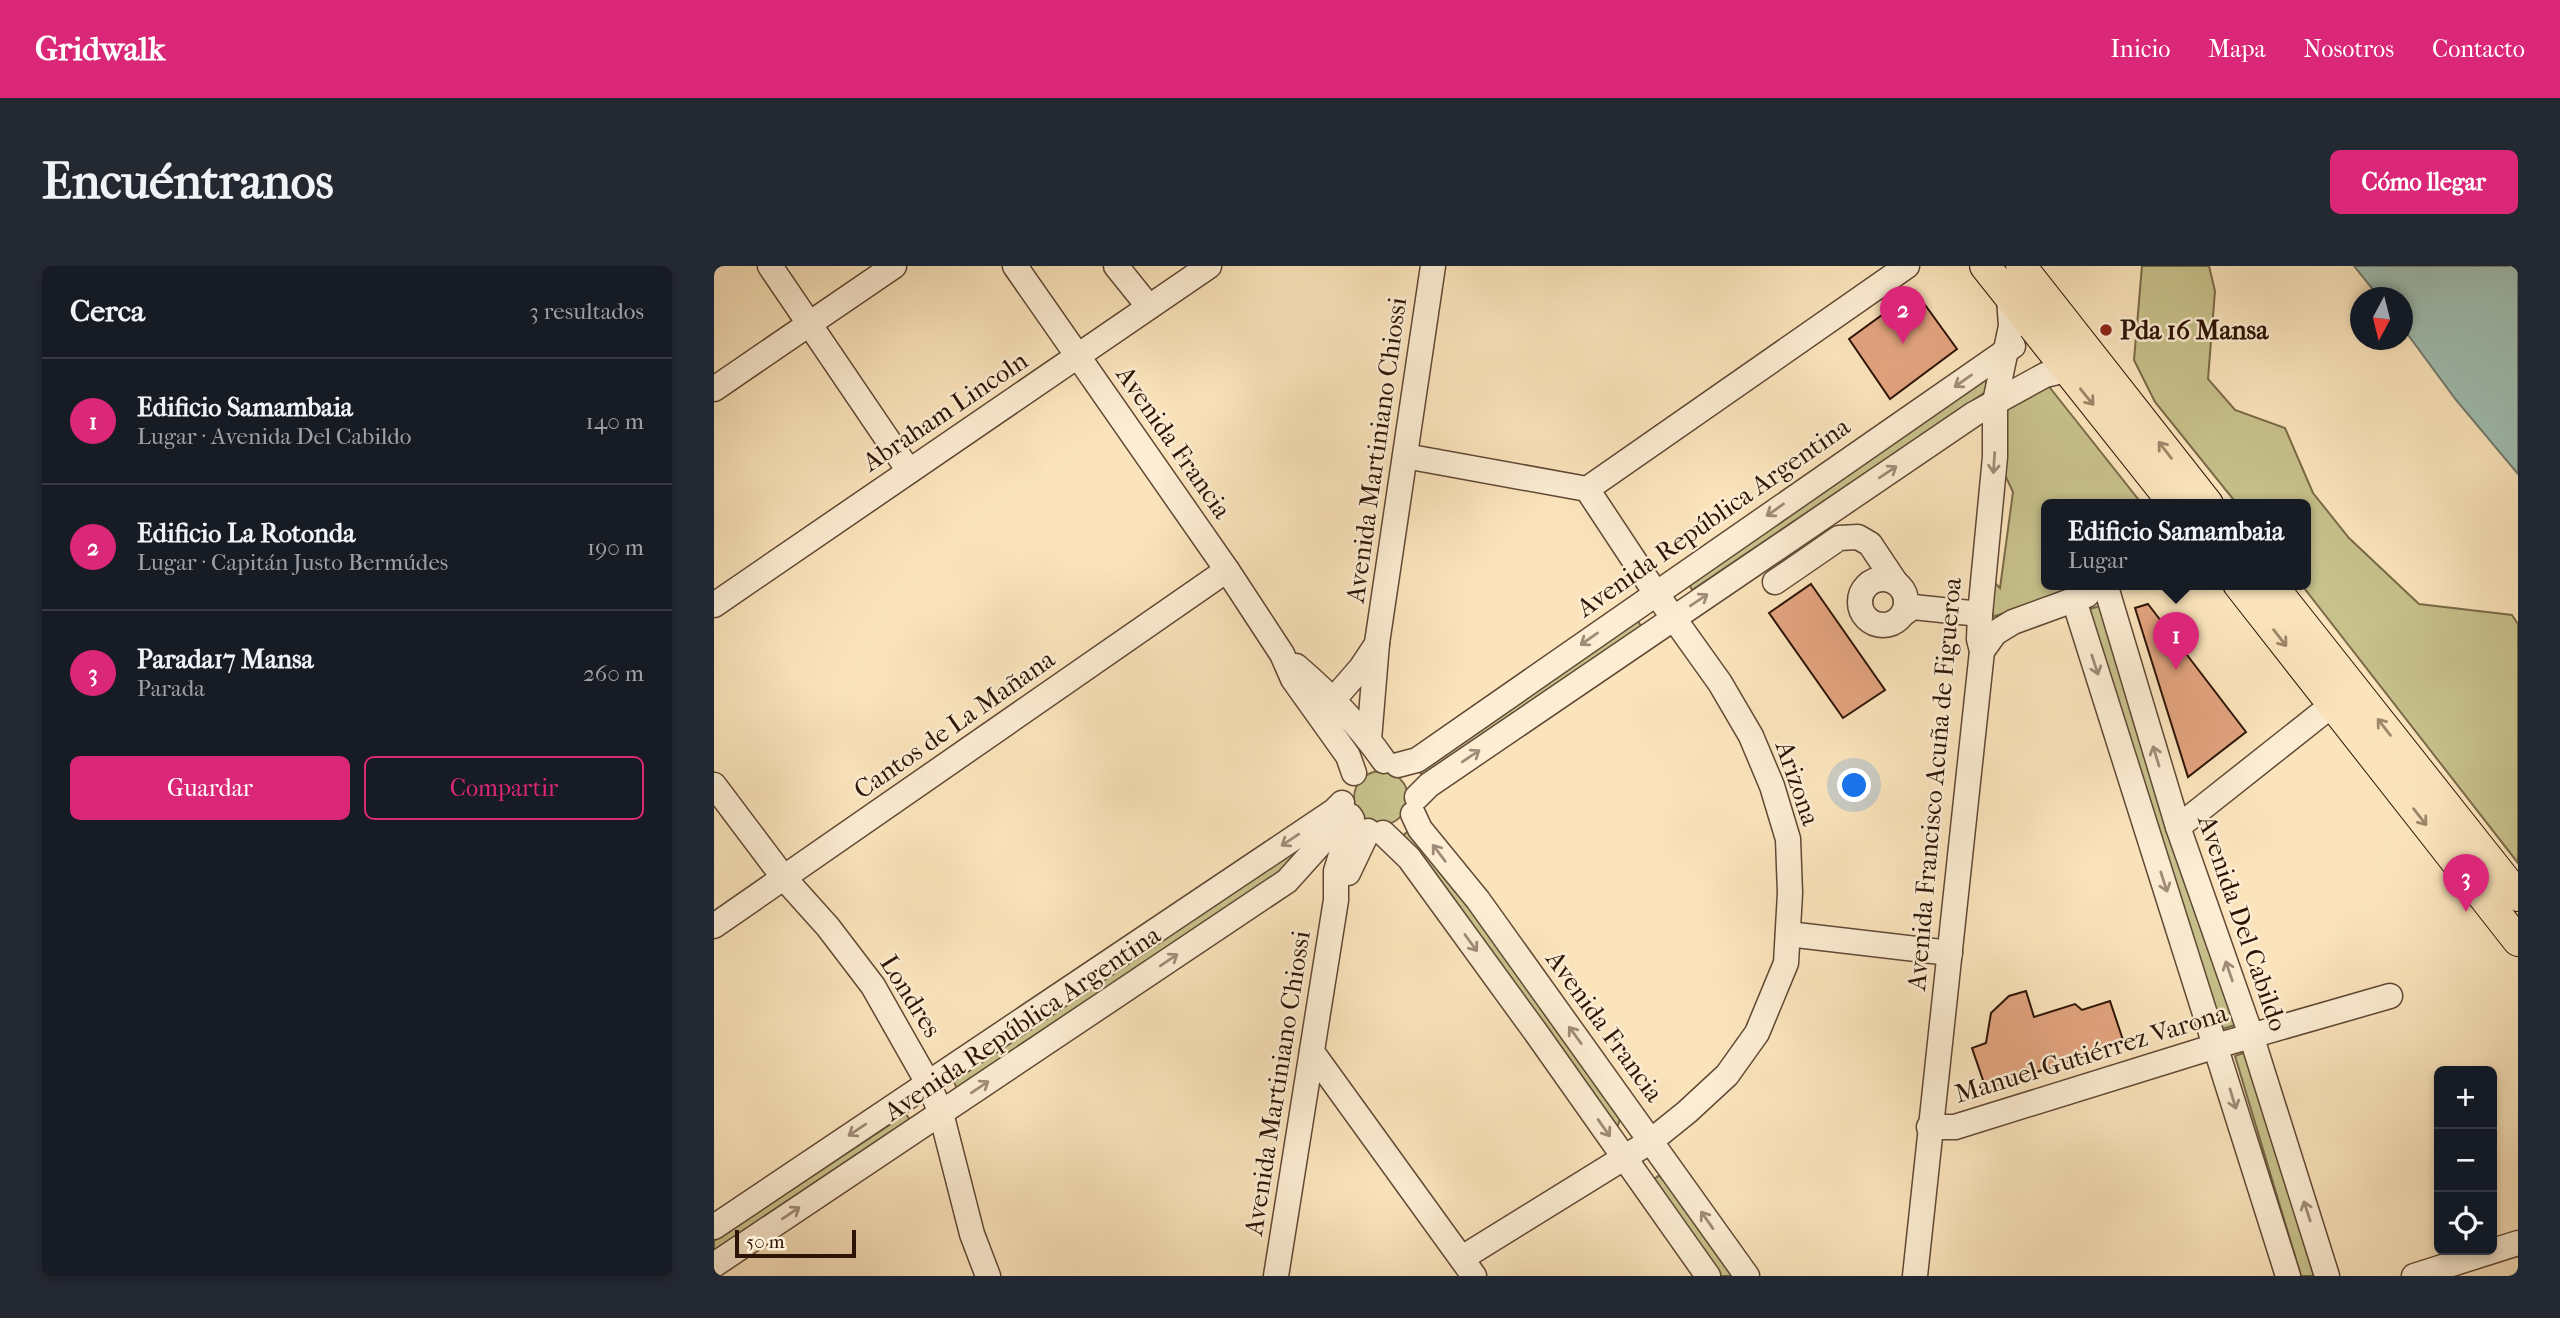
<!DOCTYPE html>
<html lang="es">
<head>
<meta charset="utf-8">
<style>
  :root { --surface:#171b24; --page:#242831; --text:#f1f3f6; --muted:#9ea1a6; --line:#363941; --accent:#db2777 }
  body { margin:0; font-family:"IM FELL French Canon",serif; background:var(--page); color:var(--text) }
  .controls { position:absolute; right:21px; bottom:21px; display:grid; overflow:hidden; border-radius:10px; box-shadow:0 4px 10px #0003 }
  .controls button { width:63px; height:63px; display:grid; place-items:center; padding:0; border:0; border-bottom:2px solid var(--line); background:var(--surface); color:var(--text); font:35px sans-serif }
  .compass { position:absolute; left:1636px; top:21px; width:63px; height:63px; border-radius:50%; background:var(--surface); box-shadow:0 4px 10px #0003; rotate:187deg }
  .scale { position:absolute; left:21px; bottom:18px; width:121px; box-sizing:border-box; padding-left:7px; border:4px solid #2d1406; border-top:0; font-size:19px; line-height:24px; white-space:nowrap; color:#2d1406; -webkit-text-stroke:5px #fcedd3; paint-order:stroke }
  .you { position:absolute; left:1141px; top:520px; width:24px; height:24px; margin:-18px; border:5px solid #fff; border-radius:50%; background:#1a73e8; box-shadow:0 0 0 10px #1a73e833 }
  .badge { display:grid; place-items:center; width:46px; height:46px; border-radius:50%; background:var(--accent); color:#fff; font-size:23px; font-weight:700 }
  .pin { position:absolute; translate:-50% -58px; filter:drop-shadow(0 2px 4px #0008) }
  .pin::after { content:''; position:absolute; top:37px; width:24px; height:21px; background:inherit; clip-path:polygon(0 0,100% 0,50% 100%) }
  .popup { position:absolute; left:1327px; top:233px; width:270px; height:91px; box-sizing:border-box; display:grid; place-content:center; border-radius:10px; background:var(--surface); filter:drop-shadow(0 2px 5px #0005); font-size:23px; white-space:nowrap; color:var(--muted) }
  .popup b { font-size:26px; color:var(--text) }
  .popup::after { content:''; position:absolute; left:50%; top:100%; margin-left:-14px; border:14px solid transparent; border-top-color:var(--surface) }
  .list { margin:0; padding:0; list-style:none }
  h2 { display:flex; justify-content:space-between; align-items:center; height:91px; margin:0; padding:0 28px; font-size:30px }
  h2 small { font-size:23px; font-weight:400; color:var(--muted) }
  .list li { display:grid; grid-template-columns:46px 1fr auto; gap:21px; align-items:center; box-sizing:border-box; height:126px; padding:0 28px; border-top:2px solid var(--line) }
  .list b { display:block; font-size:26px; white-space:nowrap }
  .list p { margin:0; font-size:23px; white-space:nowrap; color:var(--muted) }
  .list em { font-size:23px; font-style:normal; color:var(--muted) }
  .actions { display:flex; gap:14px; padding:21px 28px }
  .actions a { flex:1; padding:16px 0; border:2px solid var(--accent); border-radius:10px; text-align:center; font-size:24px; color:var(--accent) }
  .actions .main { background:var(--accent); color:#fff }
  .icon { flex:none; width:38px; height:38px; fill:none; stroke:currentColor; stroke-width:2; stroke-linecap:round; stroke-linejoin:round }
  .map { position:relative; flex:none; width:1804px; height:1010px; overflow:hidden; border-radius:10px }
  header { display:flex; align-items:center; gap:42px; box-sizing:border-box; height:98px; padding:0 35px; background:var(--accent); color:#fff }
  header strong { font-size:33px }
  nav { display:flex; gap:38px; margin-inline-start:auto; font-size:24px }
  .intro { display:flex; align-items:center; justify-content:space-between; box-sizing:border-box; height:168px; padding:0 42px }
  h1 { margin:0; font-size:49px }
  .button { padding:18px 32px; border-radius:10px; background:var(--accent); color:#fff; font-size:24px; font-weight:700 }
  main { display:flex; gap:42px; padding:0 42px }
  aside { flex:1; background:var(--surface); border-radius:10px; box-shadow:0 4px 10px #0003 }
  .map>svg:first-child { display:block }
</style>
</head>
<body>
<header>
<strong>Gridwalk</strong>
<nav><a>Inicio</a><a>Mapa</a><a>Nosotros</a><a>Contacto</a></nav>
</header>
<div class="intro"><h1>Encuéntranos</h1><a class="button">Cómo llegar</a></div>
<main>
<aside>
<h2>Cerca<small>3 resultados</small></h2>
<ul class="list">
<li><span class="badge">1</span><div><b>Edificio Samambaia</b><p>Lugar · Avenida Del Cabildo</p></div><em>140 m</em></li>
<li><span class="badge">2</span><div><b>Edificio La Rotonda</b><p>Lugar · Capitán Justo Bermúdes</p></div><em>190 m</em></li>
<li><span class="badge">3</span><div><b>Parada17 Mansa</b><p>Parada</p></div><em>260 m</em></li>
</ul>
<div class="actions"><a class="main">Guardar</a><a>Compartir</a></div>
</aside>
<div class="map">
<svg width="1804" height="1010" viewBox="0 0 1804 1010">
  <rect width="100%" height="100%" fill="#fbe4bc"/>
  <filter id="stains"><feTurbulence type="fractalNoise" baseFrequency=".00286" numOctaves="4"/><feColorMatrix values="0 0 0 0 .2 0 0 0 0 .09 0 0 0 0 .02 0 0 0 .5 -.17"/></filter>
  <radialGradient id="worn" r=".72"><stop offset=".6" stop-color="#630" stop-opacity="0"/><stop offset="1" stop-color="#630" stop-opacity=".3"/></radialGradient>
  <g fill="#c7c18b" stroke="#7a6a48" stroke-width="2">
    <path d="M1428 0H1495L1501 25 1494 113 1521 144 1571 162 1599 227 1635 272 1705 338 1798 349 1804 358V597L1587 318H1592V238H1523L1441 136 1420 94Z"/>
    <path d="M1272 113 1273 125 978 324 974 316Z"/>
    <path d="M1333 118 1428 238H1332V318H1379L1278 351 1279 315 1286 322 1299 226 1290 207 1293 137Z"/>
    <path d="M1386 340 1521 759 1508 763 1372 344Z"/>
    <path d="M922 352 927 360 710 512 704 503Z"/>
    <circle cx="667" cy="532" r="27"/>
    <path d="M625 550 566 611 243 823 239 813Z"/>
    <path d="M697 563 750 630 907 850 904 859 901 861 687 571Z"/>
    <path d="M1532 786 1600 1010H1587L1521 790Z"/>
    <path d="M192 848 196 854 0 986V975Z"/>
    <path d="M944 910 949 911 1020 1010H1003L939 914Z"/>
  </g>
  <path fill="#9fbeb2" stroke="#717a6d" stroke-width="2" d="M1640 0H1804V208L1742 134 1689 62 1688 32 1665 31Z"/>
  <g fill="#e3a480" stroke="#2d1406" stroke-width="2">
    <path d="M1201 25 1243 83 1176 133 1135 73Z"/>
    <path d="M1097 318 1171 424 1129 452 1055 347Z"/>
    <path d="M1434 338 1532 466 1474 511 1421 342Z"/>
    <path d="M1312 725 1320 751 1361 738 1368 744 1396 735 1410 777 1272 823 1258 782 1272 777 1277 747 1295 730Z"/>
  </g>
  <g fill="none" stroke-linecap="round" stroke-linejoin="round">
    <defs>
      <g id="minor">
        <path d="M56 0 195 205"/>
        <path d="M301 0 513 304 568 388 579 413 634 490 640 507"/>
        <path d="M402 0 435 41"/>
        <path d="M0 123 180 0"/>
        <path d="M691 190 873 223 941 326 1006 417 1037 470 1058 520 1074 573 1076 627 1072 697 1043 767 1013 809 973 846 937 875 748 992"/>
        <path d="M873 223 1193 0"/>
        <circle cx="1169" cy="336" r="23"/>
        <path d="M1061 316 1125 272 1144 271 1156 278 1182 317"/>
        <path d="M1392 321 1464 561 1537 769 1613 1010"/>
        <path d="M1360 334 1574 1010"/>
        <path d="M0 339 495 0"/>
        <path d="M1189 348 1199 341 1266 348"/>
        <path d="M1268 385 1281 367 1299 356 1373 329"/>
        <path d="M582 400C616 429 645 459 670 495"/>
        <path d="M613 447 620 433 647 402 663 378"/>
        <path d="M655 474 663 377 719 0"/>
        <path d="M684 499 703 494 1299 80"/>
        <path d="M0 519 70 612 114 661 159 720 214 817 227 847 258 968 274 1010"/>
        <path d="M703 531 715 519 1260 148 1331 109 1352 104"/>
        <path d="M699 548 706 563 764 634 1033 1010"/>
        <path d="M1464 561 1618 439"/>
        <path d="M669 567 695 592 823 768 994 1010"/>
        <path d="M634 607 654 565"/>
        <path d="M0 660 513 304"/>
        <path d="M1074 668 1236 687"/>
        <path d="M598 786 760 1010"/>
        <path d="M1215 861H1241L1502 780 1676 730"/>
        <path d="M0 961 620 545 628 537"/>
        <path d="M0 999 573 615 617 566 636 550"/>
        <path d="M562 1010 622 634V605L638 553"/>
        <path d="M1201 1010 1268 385 1265 373 1266 348 1281 191V136L1297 60 1295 32"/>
        <path d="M1700 1010 1804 977"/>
      </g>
      <g id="major">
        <path d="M1271 0 1460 238"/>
        <path d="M1307 0 1494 238"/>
        <path d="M1524 318 1804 675"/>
        <path d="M1557 318 1804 630"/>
      </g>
    </defs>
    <use href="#minor" stroke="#604834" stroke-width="27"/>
    <use href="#major" stroke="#2d1406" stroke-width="32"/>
    <use href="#minor" stroke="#fcedd3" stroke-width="24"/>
    <use href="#major" stroke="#fbe4bc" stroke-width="30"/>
  </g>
  <defs><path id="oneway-shaft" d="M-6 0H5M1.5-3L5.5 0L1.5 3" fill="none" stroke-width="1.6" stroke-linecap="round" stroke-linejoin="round" transform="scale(1.75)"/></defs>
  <g stroke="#9f8b77">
    <use href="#oneway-shaft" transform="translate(1249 115) rotate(145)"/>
    <use href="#oneway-shaft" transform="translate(1280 197) rotate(94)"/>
    <use href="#oneway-shaft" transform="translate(1174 206) rotate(-34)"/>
    <use href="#oneway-shaft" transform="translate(1061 244) rotate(145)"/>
    <use href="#oneway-shaft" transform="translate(985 334) rotate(-34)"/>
    <use href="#oneway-shaft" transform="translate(875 373) rotate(145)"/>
    <use href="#oneway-shaft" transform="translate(1381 399) rotate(72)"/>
    <use href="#oneway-shaft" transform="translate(757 490) rotate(-34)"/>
    <use href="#oneway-shaft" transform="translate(1442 490) rotate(-107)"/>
    <use href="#oneway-shaft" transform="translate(576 574) rotate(146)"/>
    <use href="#oneway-shaft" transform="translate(725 587) rotate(-127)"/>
    <use href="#oneway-shaft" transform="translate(1450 616) rotate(72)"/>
    <use href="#oneway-shaft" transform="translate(757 677) rotate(54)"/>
    <use href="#oneway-shaft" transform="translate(455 694) rotate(-34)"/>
    <use href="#oneway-shaft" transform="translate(1515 705) rotate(-109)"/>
    <use href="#oneway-shaft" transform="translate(861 769) rotate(-126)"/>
    <use href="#oneway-shaft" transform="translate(266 821) rotate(-34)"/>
    <use href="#oneway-shaft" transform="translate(1519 833) rotate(73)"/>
    <use href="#oneway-shaft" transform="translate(890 862) rotate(55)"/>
    <use href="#oneway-shaft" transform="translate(143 864) rotate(146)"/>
    <use href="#oneway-shaft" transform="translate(1593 945) rotate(-108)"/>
    <use href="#oneway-shaft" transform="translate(77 947) rotate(-34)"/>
    <use href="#oneway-shaft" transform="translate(993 954) rotate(-125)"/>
  </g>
  <g stroke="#9e866a">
    <use href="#oneway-shaft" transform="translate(1373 131) rotate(51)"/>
    <use href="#oneway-shaft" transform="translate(1451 184) rotate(-128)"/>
    <use href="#oneway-shaft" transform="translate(1566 372) rotate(52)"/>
    <use href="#oneway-shaft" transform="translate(1670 461) rotate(-128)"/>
    <use href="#oneway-shaft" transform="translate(1706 551) rotate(52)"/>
  </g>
  <circle fill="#8f2418" stroke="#fcedd3" stroke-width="2.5" cx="1392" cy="64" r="7"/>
  <g text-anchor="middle" stroke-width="5" stroke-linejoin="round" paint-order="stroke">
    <g font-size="26" font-weight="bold" fill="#2d1406" stroke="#fcedd3" text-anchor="start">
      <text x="1406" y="73">Pda 16 Mansa</text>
    </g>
    <g font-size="26" fill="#2d1406" stroke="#fcedd3">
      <text transform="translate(231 145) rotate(-34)" y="9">Abraham Lincoln</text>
      <text transform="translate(460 176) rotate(55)" y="9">Avenida Francia</text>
      <text transform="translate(662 184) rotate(-82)" y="9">Avenida Martiniano Chiossi</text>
      <text transform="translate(999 251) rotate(-35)" y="9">Avenida República Argentina</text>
      <text transform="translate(240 458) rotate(-35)" y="9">Cantos de La Mañana</text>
      <text transform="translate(1084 517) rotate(71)" y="9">Arizona</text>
      <text transform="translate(1220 518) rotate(-85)" y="9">Avenida Francisco Acuña de Figueroa</text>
      <text transform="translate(1529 657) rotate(71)" y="9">Avenida Del Cabildo</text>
      <text transform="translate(197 730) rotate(58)" y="9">Londres</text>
      <text transform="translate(308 757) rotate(-34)" y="9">Avenida República Argentina</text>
      <text transform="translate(891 760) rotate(54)" y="9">Avenida Francia</text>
      <text transform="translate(1377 787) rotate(-17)" y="9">Manuel Gutiérrez Varona</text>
      <text transform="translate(563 817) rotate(-81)" y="9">Avenida Martiniano Chiossi</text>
    </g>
  </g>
  <rect width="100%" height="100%" filter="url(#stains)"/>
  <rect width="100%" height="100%" fill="url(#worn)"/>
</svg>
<div class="controls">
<button>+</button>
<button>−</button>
<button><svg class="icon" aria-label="locate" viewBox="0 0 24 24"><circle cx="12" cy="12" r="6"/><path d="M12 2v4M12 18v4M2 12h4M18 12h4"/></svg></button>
</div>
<svg class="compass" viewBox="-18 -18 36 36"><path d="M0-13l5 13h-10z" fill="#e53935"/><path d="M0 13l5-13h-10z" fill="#9ea1a6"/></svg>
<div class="scale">50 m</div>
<div class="you"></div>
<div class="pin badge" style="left:1462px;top:404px">1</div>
<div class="popup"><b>Edificio Samambaia</b>Lugar</div>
<div class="pin badge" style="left:1189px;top:78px">2</div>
<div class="pin badge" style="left:1752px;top:646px">3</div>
</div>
</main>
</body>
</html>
